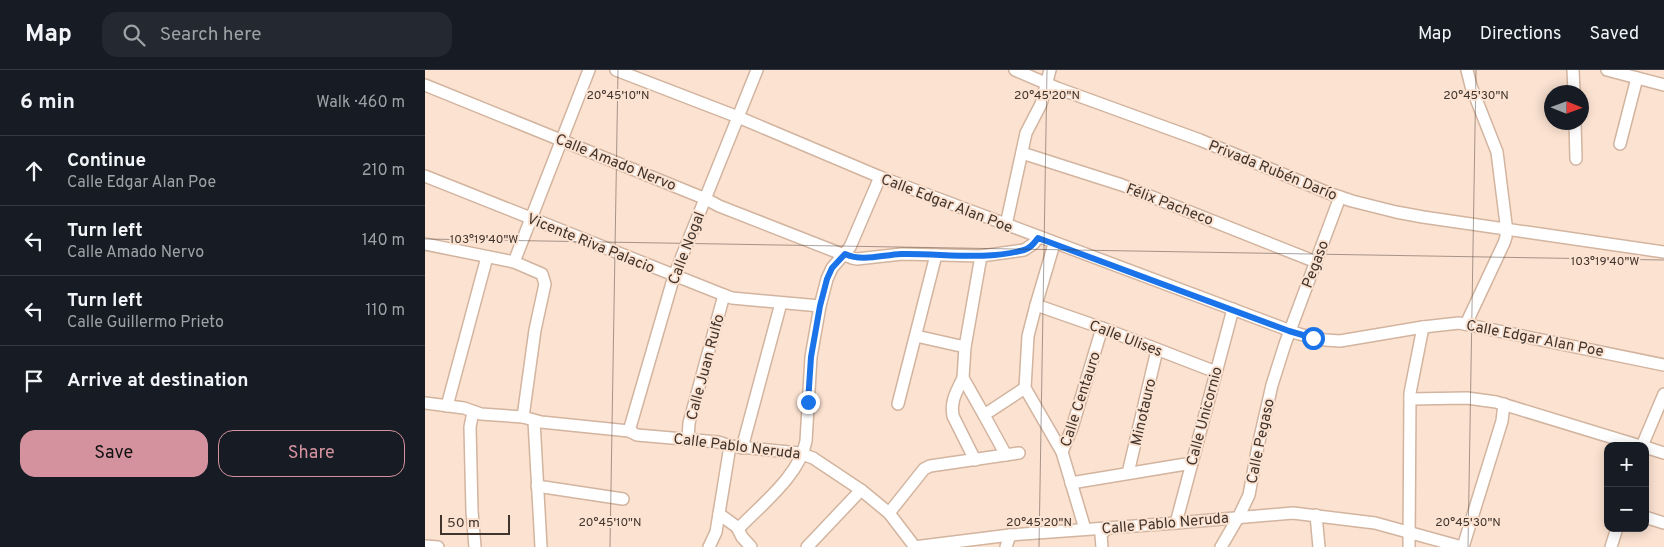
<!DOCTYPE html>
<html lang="en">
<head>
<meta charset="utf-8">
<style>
  :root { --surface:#171b24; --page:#242831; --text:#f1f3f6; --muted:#9ea1a6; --line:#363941; --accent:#d3929e }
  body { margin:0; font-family:Overpass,sans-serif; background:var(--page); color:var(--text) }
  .controls { position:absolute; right:15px; bottom:15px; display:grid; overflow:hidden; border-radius:10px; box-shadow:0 2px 12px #0003 }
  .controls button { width:45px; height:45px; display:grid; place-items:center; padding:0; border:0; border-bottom:1px solid var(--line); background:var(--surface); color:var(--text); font:25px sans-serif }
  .compass { position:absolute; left:1119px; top:15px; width:45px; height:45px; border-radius:50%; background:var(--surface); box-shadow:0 2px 12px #0003; rotate:91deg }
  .scale { position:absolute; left:15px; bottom:12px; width:70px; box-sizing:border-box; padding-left:5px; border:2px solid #41342c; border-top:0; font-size:14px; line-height:18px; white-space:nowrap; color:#41342c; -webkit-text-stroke:4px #fbe2d1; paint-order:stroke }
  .stop { position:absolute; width:15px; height:15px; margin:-11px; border:4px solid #1a73e8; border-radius:50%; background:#fff }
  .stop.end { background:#1a73e8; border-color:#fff; box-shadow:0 1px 5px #0008 }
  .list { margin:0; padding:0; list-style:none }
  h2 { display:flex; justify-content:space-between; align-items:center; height:65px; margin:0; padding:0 20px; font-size:21px }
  h2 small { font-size:16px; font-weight:400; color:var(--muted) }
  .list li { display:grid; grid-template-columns:32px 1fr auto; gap:15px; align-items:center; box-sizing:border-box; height:70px; padding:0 20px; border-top:1px solid var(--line) }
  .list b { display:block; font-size:19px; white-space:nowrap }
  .list p { margin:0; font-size:16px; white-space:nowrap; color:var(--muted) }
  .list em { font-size:16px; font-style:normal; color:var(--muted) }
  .actions { display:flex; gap:10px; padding:15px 20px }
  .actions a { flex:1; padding:11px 0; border:1px solid var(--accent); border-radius:15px; text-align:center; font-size:18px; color:var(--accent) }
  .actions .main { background:var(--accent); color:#111 }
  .icon { flex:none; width:28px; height:28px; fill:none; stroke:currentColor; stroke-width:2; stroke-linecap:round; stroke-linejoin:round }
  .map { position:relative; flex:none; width:1239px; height:477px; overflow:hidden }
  header { display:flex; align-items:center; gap:30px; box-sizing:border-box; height:70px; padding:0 25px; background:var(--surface); border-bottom:1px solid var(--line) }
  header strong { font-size:24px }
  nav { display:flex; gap:28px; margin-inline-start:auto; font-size:18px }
  .search { width:350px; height:45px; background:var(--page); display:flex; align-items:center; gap:12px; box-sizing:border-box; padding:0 18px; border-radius:15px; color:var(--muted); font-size:19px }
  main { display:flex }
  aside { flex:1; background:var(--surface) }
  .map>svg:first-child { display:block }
</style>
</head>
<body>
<header>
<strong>Map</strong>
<div class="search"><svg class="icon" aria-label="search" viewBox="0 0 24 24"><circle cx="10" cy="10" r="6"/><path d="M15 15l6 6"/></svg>Search here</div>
<nav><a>Map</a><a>Directions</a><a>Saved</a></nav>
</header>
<main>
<aside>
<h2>6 min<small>Walk · 460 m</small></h2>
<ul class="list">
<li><svg class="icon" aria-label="ahead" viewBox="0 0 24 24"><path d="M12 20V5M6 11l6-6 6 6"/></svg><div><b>Continue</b><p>Calle Edgar Alan Poe</p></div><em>210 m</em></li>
<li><svg class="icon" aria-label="left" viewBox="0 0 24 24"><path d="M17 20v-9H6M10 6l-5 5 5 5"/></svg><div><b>Turn left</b><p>Calle Amado Nervo</p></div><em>140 m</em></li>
<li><svg class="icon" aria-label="left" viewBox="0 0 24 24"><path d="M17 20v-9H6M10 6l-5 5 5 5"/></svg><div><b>Turn left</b><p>Calle Guillermo Prieto</p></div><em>110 m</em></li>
<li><svg class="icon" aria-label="arrive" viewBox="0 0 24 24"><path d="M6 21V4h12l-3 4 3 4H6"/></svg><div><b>Arrive at destination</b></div></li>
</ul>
<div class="actions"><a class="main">Save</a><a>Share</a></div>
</aside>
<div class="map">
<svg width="1239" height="477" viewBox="0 0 1239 477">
  <rect width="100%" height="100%" fill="#fbe2d1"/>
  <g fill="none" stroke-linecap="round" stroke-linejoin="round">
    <defs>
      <g id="minor">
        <path d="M191 0 313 47 455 107 874 264 900 270 915 271 998 257 1034 253 1239 295"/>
        <path d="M590 0 632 18 775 70 906 124 927 131 971 142 998 147 1239 182"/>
        <path d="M1148 0 1149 22"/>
        <path d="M1182 0 1239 15"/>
        <path d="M0 15 281 129 294 136 427 188 432 189 477 184 556 186 599 180 608 174 613 168"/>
        <path d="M1150 52 1151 89"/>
        <path d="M1195 74 1212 8"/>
        <path d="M597 83 697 115 891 192"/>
        <path d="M0 106 299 225 307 228 395 236"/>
        <path d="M581 155 601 63 616 34 625 0"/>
        <path d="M0 174 89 192 117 204 120 214 110 260 98 347"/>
        <path d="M629 174 611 235 603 266 600 318 637 382 660 459"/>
        <path d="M556 186 540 277 538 308 559 345 600 318"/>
        <path d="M89 192 164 0"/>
        <path d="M611 235 677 258 791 302"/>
        <path d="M1041 254 1079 173 1081 167V154L1072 82 1046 16 1042 0"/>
        <path d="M491 266 540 277"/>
        <path d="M538 308C532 321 525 331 528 346L550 390"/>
        <path d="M985 329 1042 328 1071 332 1215 376"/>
        <path d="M0 333 39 338 56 344 98 347 116 352 204 361 212 365 293 372 305 376 374 383 388 388 436 420 464 443 490 477"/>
        <path d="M473 334 511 185"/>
        <path d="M22 336 62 187"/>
        <path d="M48 342 45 357 47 441 50 477"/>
        <path d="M559 345 581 385"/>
        <path d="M109 351 116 477"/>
        <path d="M204 361 249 206 332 0"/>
        <path d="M263 369 264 353 299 225"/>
        <path d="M1217 376 1239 324"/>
        <path d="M1220 377 1239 383"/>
        <path d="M317 378 356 233"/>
        <path d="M637 382 647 358 677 258"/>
        <path d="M703 403 732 280"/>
        <path d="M646 413 767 393"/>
        <path d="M112 416 198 429"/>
        <path d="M464 443 499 399 505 396 594 383"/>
        <path d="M294 444 312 457 317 467 326 477"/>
        <path d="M891 445 894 477"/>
        <path d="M1220 447 1239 453"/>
        <path d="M751 453 808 239"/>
        <path d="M313 459C336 435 375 405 381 371L386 287 395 236 402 209 407 198 425 177 455 107"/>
        <path d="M0 476 13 477"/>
        <path d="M284 477 291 462 305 376"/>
        <path d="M382 477 436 420"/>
        <path d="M489 477 585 465 751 453 868 443 950 453 1037 477"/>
        <path d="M581 477 585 465"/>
        <path d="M677 477 676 465 682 458"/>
        <path d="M796 477 814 446 824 425 833 376 847 315 860 274 915 127"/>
        <path d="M984 477 985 323 998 257"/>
        <path d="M1038 477 1077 351 1079 334"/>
        <path d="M1186 477 1192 458"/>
      </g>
    </defs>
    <use href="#minor" stroke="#d2b49f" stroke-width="14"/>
    <use href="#minor" stroke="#fff" stroke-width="11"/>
  </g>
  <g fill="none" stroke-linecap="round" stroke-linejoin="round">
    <path stroke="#1a73e8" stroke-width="6" d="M383 332 386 287 395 236 402 209 407 198 420 184C437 192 457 185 476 184 517 183 559 191 599 180 606 178 609 173 613 168L864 261 888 268"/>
  </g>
  <path fill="none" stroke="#41342c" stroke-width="1" stroke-opacity="0.45" d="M0 169 1239 190M185 477 193 0M614 477 622 0M1043 477 1051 0"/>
  <g text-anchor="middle" stroke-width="4" stroke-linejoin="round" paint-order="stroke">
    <g font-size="15" fill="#41342c" stroke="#fbe2d1">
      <text transform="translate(191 92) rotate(22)" y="5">Calle Amado Nervo</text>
      <text transform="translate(848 100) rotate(22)" y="5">Privada Rubén Darío</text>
      <text transform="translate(522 133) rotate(21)" y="5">Calle Edgar Alan Poe</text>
      <text transform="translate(745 134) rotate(21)" y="5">Félix Pacheco</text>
      <text transform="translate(166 173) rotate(22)" y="5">Vicente Riva Palacio</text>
      <text transform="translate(261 178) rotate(-69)" y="5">Calle Nogal</text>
      <text transform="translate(890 194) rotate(-69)" y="5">Pegaso</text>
      <text transform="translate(701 268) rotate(21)" y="5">Calle Ulises</text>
      <text transform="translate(1110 268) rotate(11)" y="5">Calle Edgar Alan Poe</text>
      <text transform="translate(280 297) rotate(-75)" y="5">Calle Juan Rulfo</text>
      <text transform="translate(655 329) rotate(-72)" y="5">Calle Centauro</text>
      <text transform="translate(718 342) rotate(-77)" y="5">Minotauro</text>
      <text transform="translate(779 346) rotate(-75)" y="5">Calle Unicornio</text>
      <text transform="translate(835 371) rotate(-78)" y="5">Calle Pegaso</text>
      <text transform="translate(312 376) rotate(7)" y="5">Calle Pablo Neruda</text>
      <text transform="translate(740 453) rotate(-5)" y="5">Calle Pablo Neruda</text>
    </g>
  </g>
  <g font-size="12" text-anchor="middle" fill="#41342c" stroke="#fbe2d1" stroke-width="4" stroke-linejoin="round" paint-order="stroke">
    <text x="193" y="29">20°45'10"N</text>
    <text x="622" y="29">20°45'20"N</text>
    <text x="1051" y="29">20°45'30"N</text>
    <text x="59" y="173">103°19'40"W</text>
    <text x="1180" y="195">103°19'40"W</text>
    <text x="185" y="456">20°45'10"N</text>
    <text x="614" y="456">20°45'20"N</text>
    <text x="1043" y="456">20°45'30"N</text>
  </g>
</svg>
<div class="controls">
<button>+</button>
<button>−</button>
</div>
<svg class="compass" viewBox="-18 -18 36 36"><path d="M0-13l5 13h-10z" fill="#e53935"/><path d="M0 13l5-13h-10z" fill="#9ea1a6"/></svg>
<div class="scale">50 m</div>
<div class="stop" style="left:888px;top:268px"></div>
<div class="stop end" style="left:383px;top:332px"></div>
</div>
</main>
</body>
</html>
